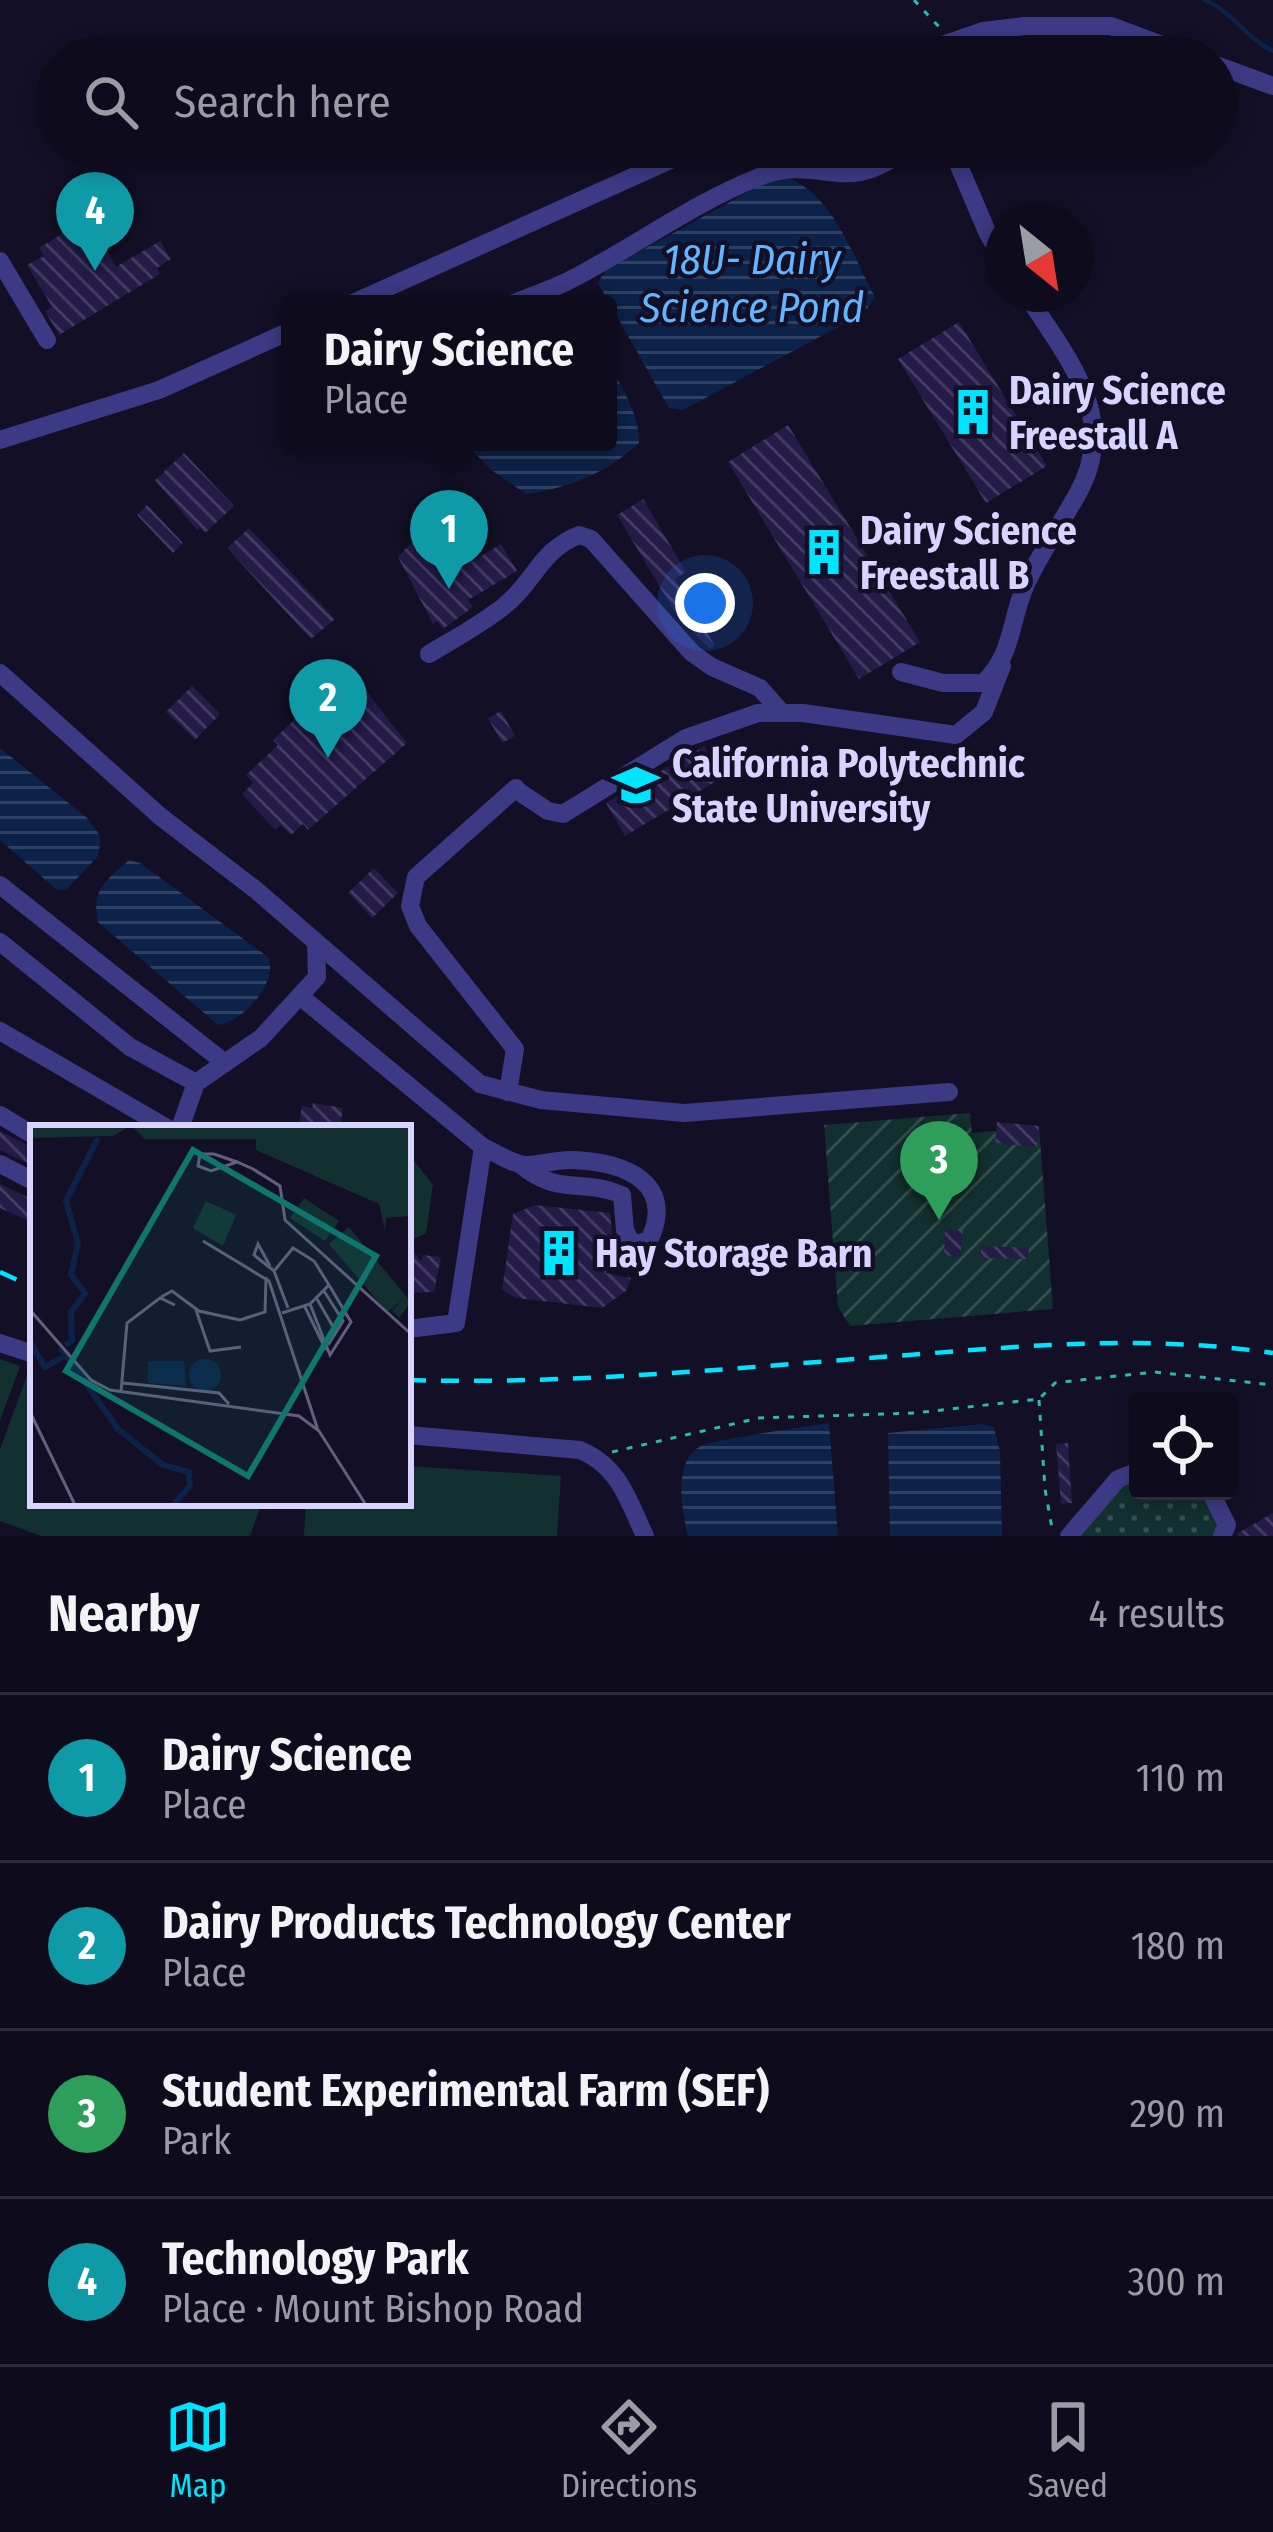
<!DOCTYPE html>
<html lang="en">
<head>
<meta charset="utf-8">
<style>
  :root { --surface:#0e0b1c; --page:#1c1929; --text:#f1f3f6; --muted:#9b9ba3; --line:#2e2b3b; --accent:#00e5ff }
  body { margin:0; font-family:"Fira Sans Condensed",sans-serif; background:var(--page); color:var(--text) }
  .controls { position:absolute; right:36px; bottom:36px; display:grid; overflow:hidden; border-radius:12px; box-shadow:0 6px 18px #0003 }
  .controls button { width:108px; height:108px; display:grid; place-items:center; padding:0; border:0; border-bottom:3px solid var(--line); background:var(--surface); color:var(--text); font:60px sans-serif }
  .compass { position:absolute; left:985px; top:204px; width:108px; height:108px; border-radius:50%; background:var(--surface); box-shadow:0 6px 18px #0003; rotate:150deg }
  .you { position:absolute; left:705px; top:603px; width:42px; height:42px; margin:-30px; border:9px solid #fff; border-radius:50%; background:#1a73e8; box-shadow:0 0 0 18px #1a73e833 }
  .badge { display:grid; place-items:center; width:78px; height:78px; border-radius:50%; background:var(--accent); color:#fff; font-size:39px; font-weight:700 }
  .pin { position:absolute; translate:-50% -99px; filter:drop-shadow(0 3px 6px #0008) }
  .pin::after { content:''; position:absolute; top:63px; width:42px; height:36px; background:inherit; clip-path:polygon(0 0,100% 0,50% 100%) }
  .popup { position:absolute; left:281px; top:295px; width:336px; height:156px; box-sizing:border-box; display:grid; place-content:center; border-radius:12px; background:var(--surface); filter:drop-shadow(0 3px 9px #0005); font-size:39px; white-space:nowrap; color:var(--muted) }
  .popup b { font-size:45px; color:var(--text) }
  .popup::after { content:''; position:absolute; left:50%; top:100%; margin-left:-24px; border:24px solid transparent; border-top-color:var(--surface) }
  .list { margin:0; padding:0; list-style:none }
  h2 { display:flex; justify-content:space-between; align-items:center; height:156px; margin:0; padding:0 48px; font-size:51px }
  h2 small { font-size:39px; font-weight:400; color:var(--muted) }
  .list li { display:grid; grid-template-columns:78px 1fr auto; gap:36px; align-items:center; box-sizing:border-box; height:168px; padding:0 48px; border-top:3px solid var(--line) }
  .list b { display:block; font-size:45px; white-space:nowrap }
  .list p { margin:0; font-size:39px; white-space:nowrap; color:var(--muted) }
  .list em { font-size:39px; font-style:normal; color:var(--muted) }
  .icon { flex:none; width:66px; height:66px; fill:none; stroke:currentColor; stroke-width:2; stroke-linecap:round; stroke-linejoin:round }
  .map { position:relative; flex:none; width:1273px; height:1536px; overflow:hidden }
  .search { position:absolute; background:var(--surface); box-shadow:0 6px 18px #0003; left:36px; right:36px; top:36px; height:132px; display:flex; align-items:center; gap:30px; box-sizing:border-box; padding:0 42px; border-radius:66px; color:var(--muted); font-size:45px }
  .sheet { height:828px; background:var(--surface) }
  nav { display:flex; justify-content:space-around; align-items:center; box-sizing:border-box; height:168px; border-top:3px solid var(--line); background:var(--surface); font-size:33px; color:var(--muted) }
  nav a { display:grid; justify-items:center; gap:6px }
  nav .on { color:var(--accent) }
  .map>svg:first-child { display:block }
</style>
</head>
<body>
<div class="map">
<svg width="1273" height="1536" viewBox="0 0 1273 1536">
  <defs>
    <pattern id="grass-dots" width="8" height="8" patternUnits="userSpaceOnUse" patternTransform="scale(3)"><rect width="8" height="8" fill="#12302f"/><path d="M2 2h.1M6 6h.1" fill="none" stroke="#344d4e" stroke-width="1.8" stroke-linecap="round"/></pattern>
    <pattern id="garden-furrows" width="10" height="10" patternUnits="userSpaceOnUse" patternTransform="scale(3)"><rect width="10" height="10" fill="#12302f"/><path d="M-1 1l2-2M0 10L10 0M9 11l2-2" fill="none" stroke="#344d4e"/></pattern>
    <pattern id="water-rules" width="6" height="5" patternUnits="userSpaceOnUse" patternTransform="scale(3)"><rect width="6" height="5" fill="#0c2248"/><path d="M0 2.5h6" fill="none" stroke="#2f4163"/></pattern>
    <pattern id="building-back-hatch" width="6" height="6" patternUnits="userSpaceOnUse" patternTransform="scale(3)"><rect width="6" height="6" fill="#241b47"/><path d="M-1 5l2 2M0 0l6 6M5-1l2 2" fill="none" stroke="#433b63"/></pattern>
  </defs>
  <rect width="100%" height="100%" fill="#130f26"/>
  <path fill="url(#grass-dots)" d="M1138 1478V1491H1206L1224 1525 1217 1536H1076L1122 1484Z"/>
  <g fill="#12302f">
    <path d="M408 1153 433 1185 426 1233 408 1242Z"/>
    <path d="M0 1359 20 1366 0 1421Z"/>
    <path d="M29 1370 33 1371V1503H262L250 1536H41L0 1521V1449Z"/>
    <path d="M408 1466 561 1476 557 1536H304L306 1503H408Z"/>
  </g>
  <path fill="url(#garden-furrows)" d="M970 1113 972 1133 1039 1127 1053 1309 850 1326 838 1307 824 1125Z"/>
  <g fill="url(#water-rules)">
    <path d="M785 177C833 193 852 255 875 297L864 313 683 410 669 408 598 283 606 270 757 187Z"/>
    <path d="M608 364C622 385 640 417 639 443 607 473 569 488 526 494L493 471 463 442H608Z"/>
    <path d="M0 748 87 818 101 837 98 856 66 890H57L0 840Z"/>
    <path d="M129 860 140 863 268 957C279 982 244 1021 218 1025L98 922C91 889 106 881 129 860Z"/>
    <path d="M829 1423 838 1536H688C682 1512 673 1463 699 1447 712 1439 807 1427 829 1423Z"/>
    <path d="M984 1424 994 1428 1000 1451 1002 1536H890L888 1433Z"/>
  </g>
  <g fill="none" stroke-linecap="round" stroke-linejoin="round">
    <path stroke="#0c2248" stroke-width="4.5" d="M1204 0C1232 10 1246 39 1273 51"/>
  </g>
  <g fill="url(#building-back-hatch)">
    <path d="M115 201 129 224 101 241 116 267 160 241 171 259 157 268 160 274 59 335 45 311 52 307 27 265 44 256 39 248Z"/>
    <path d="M959 322 1047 466 986 503 898 359Z"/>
    <path d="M788 425 920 642 859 679 728 462Z"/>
    <path d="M184 453 234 506 205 533 200 528 197 530 155 480Z"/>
    <path d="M643 499 686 572 675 579 715 646 710 649 678 617 617 515Z"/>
    <path d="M147 505 183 543 173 553 137 515Z"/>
    <path d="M249 528 335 619 311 639 227 548Z"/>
    <path d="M431 537 453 573 501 544 517 571 468 600 473 607 443 629 438 621 433 624 398 557 414 540 417 545Z"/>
    <path d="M352 673 407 743 308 830 303 824 291 835 281 825 275 830 242 794 253 783 246 775 278 745 273 740 310 705 307 701 329 681 334 686Z"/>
    <path d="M192 686 220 714 195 740 166 712Z"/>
    <path d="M501 711 515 736 502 743 488 718Z"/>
    <path d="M704 746 723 777 625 836 606 803Z"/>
    <path d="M374 868 398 893 372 918 348 893Z"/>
    <path d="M313 1103 343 1108 340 1128H298L302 1106 312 1108Z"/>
    <path d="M997 1122 1039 1126 1037 1147 995 1143Z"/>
    <path d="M0 1131 33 1148V1166L0 1150Z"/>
    <path d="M0 1184 33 1200V1223L0 1208Z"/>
    <path d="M535 1205 610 1213 612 1232 606 1273 631 1278 626 1291 602 1308 516 1298 502 1290 513 1214Z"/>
    <path d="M945 1229 963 1230 960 1257 944 1255Z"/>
    <path d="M408 1245 421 1261 422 1255 441 1257 434 1292 408 1293Z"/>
    <path d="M981 1246 1029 1248 1028 1259 981 1258Z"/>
    <path d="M1068 1443 1072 1503 1061 1504 1056 1444Z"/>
    <path d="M1273 1513V1536H1237L1238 1533Z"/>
  </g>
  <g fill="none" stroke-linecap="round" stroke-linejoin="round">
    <g stroke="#2fb8b0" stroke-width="3" stroke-dasharray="6 9" stroke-linecap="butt">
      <path d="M914 0 941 29"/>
      <path d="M1039 1400 1045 1489 1052 1528"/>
      <path d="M612 1452 759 1418 915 1413 1039 1399 1055 1383 1089 1379 1155 1372 1273 1385"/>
    </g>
    <g stroke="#3d3a85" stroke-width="18">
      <path d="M908 57 983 31 1025 26H1111L1194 57"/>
      <path d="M1216 65 1273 86"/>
      <path d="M951 147 988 234 1003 258"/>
      <path d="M0 261 47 340"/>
      <path d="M351 304 699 147"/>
      <path d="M512 304C531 296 553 289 572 279 634 247 693 203 759 177 819 152 846 200 907 147"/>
      <path d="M0 440 159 390 290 331"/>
      <path d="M429 654C454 639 480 625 503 607 535 582 539 551 579 535L591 539 692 653 712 667 760 688 782 713"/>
      <path d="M901 672 943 683H983C1014 654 1009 622 1026 584 1042 550 1059 527 1077 495 1121 418 1067 358 1026 294"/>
      <path d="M0 673 161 817 256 890 480 1084 541 1100 684 1113 949 1092"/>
      <path d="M518 791 548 811 563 814 686 738 758 713H803L956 735 984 712 1002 666"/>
      <path d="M0 885 225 1063"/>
      <path d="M0 942 130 1047 196 1083"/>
      <path d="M301 997 483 1147 456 1323 408 1329"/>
      <path d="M0 1031 167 1128"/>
      <path d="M508 1092 515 1049 418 926 410 906 416 877 516 788"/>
      <path d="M0 1115 33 1135"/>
      <path d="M180 1128 196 1083 261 1038 317 977 316 942"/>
      <path d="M483 1147C496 1153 512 1164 526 1165 542 1165 558 1159 573 1160 624 1162 677 1182 649 1241L632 1244 625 1230 622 1195C582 1178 558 1196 521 1165"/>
      <path d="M0 1164 33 1181"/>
      <path d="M0 1343 33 1354"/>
      <path d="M408 1435 580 1450C619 1466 628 1500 645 1536"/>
      <path d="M1210 1491 1227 1525 1222 1536"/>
      <path d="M1069 1536 1118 1479 1138 1471"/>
    </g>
    <g stroke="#00e5ff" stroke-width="4.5" stroke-dasharray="18 15" stroke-linecap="butt">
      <path d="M0 1272 33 1287"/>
      <path d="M408 1380C575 1385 742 1367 909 1355 1031 1345 1151 1335 1273 1353"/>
    </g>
  </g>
  <defs>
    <symbol id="building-bare" viewBox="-9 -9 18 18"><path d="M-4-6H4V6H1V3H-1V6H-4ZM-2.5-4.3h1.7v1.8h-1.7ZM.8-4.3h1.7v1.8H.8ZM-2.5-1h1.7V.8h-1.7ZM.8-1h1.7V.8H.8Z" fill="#00e5ff" stroke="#130f26" stroke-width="2.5" paint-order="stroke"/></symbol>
    <symbol id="university-bare" viewBox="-9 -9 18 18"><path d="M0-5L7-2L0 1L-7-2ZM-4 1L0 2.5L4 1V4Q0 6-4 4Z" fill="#00e5ff" stroke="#130f26" stroke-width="2.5" paint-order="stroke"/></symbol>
  </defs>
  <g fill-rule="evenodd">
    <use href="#building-bare" x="940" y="379" width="66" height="66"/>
    <use href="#building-bare" x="791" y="519" width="66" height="66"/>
    <use href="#university-bare" x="603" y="752" width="66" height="66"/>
    <use href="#building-bare" x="526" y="1220" width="66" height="66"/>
  </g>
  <g text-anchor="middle" stroke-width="9" stroke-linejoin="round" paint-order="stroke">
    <g font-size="39" font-weight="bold" fill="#d9d4ff" stroke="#130f26" text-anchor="start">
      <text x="1009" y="404">Dairy Science<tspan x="1009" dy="45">Freestall A</tspan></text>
      <text x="860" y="544">Dairy Science<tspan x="860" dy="45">Freestall B</tspan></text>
      <text x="672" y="777">California Polytechnic<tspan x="672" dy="45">State University</tspan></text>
      <text x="595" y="1267">Hay Storage Barn</text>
    </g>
    <g font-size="42" font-style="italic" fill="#62b6ff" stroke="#130f26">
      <text x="752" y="274">18U- Dairy<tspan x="752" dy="48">Science Pond</tspan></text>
    </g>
  </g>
  <g transform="translate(30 1125)">
    <rect width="381" height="381" fill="#130f26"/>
    <path d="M0 1H94L97 3 83 11 0 13ZM102 1H381V91L356 93 355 105 349 79 226 25V14H115Z" fill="#12302f"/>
    <path d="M274 73 309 96 295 116 260 93ZM319 102 381 177 369 193 362 185 373 175 357 187 299 119Z" fill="#12302f"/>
    <path d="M176 76 206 90 193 121 163 103Z" fill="#12302f"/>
    <path d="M159 250a16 16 0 1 1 32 0a16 16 0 1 1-32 0ZM118 236H154L156 261 118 258Z" fill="#0c2248"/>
    <path fill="none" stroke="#0c2248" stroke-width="6" d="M0 217 15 242 33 232M35 220 42 216 41 187 55 169 41 149 48 118 36 76 68 13M30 222 88 304 133 340 159 347 160 361 143 380"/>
    <path fill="none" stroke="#625e7d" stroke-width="3" d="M207 37 181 46 168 41 170 29H184L207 37 223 44 250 61 255 95 381 209M173 116 239 156 288 305M240 141 228 119 224 130 244 146M294 166 313 196 298 220M131 172 142 166 169 186 210 195M287 174 306 207M274 180 296 225M258 183 244 146 263 123 284 136 299 160M0 185 61 255 80 265 269 291 289 306 336 380M166 185 180 226 211 222M252 188 280 179 299 160 321 197 300 230 280 179M210 195 235 187 236 152M93 258 189 268 199 279M91 267 97 198 130 173 145 180M0 287 45 380"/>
    <path fill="#0f766e" fill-opacity="0.15" stroke="#0f766e" stroke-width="6" d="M163 25 346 131 218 351 36 246Z"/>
    <rect width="381" height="381" fill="none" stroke="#d9d4ff" stroke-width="6"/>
  </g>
</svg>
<div class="controls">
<button><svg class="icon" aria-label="locate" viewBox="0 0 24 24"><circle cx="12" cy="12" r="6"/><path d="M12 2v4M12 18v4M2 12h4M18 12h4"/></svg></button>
</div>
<svg class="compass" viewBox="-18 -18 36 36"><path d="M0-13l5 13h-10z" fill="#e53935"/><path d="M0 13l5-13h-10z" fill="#9b9ba3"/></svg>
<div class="you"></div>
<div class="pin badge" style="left:449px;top:589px;background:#0f9aa8">1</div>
<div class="popup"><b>Dairy Science</b>Place</div>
<div class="pin badge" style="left:328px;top:758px;background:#0f9aa8">2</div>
<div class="pin badge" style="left:939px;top:1220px;background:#2e9e5b">3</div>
<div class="pin badge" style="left:95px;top:271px;background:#0f9aa8">4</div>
<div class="search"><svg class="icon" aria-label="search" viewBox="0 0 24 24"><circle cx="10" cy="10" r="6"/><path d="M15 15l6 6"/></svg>Search here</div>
</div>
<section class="sheet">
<h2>Nearby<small>4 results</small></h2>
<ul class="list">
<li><span class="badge" style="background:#0f9aa8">1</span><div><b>Dairy Science</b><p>Place</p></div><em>110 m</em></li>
<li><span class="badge" style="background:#0f9aa8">2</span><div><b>Dairy Products Technology Center</b><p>Place</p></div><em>180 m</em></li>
<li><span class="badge" style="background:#2e9e5b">3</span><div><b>Student Experimental Farm (SEF)</b><p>Park</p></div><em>290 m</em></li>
<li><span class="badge" style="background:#0f9aa8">4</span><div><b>Technology Park</b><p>Place · Mount Bishop Road</p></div><em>300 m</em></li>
</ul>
</section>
<nav>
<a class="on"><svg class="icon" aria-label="map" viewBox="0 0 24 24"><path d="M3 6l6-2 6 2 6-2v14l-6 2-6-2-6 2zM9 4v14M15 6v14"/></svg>Map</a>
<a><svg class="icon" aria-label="directions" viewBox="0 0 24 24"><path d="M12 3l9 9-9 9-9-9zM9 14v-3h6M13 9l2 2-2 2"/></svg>Directions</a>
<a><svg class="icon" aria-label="saved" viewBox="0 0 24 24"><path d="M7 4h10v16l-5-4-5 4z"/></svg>Saved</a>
</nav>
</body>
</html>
